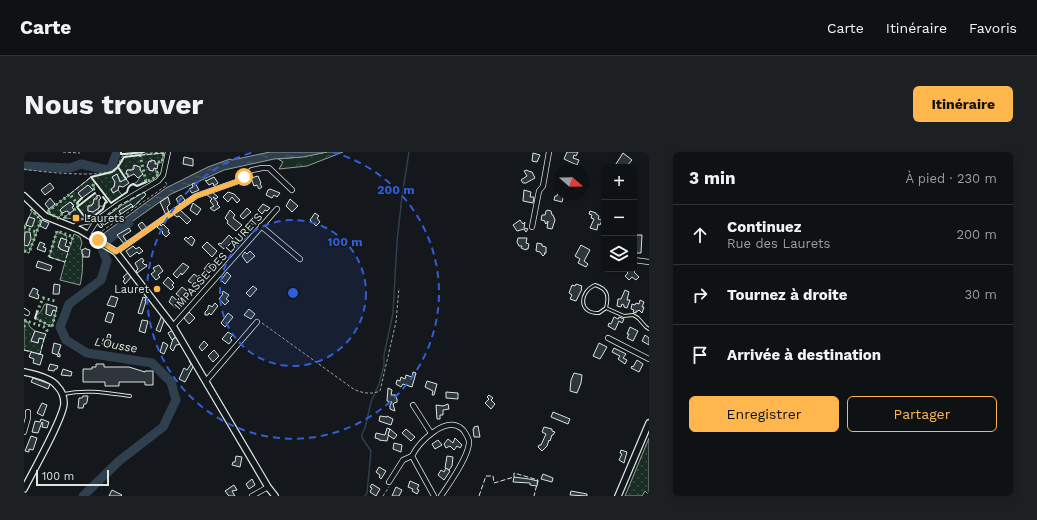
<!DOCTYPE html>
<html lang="fr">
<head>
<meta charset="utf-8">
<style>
  :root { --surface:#0f1215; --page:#1d2022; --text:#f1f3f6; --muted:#9b9ea0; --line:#2f3234; --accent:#ffb74d }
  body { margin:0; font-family:"Work Sans",sans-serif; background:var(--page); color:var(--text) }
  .controls { position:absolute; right:12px; top:12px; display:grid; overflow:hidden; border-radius:6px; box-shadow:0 2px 10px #0003 }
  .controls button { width:36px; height:36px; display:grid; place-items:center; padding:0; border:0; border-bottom:1px solid var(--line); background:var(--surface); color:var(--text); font:20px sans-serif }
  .compass { position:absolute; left:529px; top:12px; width:36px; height:36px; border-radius:50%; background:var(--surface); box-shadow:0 2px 10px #0003; rotate:110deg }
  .scale { position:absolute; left:12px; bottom:10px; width:73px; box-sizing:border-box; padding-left:4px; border:2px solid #d8e6dc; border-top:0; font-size:11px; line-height:14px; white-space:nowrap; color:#d8e6dc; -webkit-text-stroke:3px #14181c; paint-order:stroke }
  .stop { position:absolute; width:12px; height:12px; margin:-9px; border:3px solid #ffb74d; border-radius:50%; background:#fff }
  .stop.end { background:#ffb74d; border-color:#fff; box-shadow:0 1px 4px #0008 }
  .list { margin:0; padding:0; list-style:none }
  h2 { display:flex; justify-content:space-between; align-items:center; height:52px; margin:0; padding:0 16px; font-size:17px }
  h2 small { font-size:13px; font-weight:400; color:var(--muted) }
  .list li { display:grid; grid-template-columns:26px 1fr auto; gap:12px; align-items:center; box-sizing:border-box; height:60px; padding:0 16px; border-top:1px solid var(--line) }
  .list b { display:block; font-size:15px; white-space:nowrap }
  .list p { margin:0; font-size:13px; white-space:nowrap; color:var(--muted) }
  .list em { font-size:13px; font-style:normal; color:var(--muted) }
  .actions { display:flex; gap:8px; padding:12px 16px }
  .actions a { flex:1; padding:9px 0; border:1px solid var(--accent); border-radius:6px; text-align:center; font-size:14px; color:var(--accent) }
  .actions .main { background:var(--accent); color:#111 }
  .icon { flex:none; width:22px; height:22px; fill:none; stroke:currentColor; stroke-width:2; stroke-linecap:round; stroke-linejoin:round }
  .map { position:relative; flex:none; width:625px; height:344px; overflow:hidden; border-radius:6px }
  header { display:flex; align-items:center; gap:24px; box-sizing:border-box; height:56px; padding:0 20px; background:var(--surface); border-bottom:1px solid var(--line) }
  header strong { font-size:19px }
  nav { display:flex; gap:22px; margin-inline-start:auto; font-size:14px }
  .intro { display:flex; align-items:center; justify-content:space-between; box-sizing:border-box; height:96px; padding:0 24px }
  h1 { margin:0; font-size:28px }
  .button { padding:10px 18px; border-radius:6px; background:var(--accent); color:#111; font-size:14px; font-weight:700 }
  main { display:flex; gap:24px; padding:0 24px }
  aside { flex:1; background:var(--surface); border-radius:6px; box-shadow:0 2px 10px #0003 }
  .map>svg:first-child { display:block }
</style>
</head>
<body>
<header>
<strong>Carte</strong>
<nav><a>Carte</a><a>Itinéraire</a><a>Favoris</a></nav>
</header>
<div class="intro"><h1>Nous trouver</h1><a class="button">Itinéraire</a></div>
<main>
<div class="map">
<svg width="625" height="344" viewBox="0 0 625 344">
  <defs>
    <pattern id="green-dots" width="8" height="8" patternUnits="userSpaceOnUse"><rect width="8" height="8" fill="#1a2d24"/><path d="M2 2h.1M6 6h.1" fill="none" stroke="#3b4b43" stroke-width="1.8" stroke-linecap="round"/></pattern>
    <pattern id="forest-crowns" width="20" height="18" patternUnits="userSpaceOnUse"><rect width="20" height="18" fill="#1a2d24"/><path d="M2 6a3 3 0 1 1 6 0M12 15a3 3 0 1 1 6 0" fill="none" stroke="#3b4b43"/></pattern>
    <pattern id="water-ripples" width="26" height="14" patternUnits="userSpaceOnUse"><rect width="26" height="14" fill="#2f3f4d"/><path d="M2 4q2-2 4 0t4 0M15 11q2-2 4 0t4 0" fill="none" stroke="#4c5b66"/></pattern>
  </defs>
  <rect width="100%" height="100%" fill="#14181c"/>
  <g fill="url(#green-dots)" stroke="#939e99">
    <path d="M140 1 137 11 134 10 133 12H131V9L127 8V10L125 9 123 15 125 16V18L129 19 130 16H132L131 19 135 21C131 29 121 31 113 34L109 32 113 30 118 22 116 18V15L110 13 108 18H103L102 21 104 22V25L97 30 93 22 88 25 91 30 90 35 87 37 89 41 94 38 98 43 87 51 72 31 69 33 71 36 69 38 64 33 54 41 58 46 53 51 55 54 71 41 73 44 70 47 69 52 64 54V59L69 60 75 56V54H80C76 69 51 67 39 66L50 58 48 55 50 53 47 50 36 58 38 62 34 66 23 60 67 25 91 19 100 5Z"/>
    <path d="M120 40 122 43 108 56 109 54 107 52 95 59 97 62 80 73 76 68 96 53Z"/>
    <path d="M8 59 17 68 5 101 0 99V75Z"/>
    <path d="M33 79 43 84 42 88 37 86 34 95 36 96V97L44 100 50 82 56 85 58 91 56 97 58 98C59 109 59 121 56 133L36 128 41 110 25 105Z"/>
    <path d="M21 152H23L22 162 27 163 29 158 32 159 28 175 11 166 12 163C18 161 18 156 21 152Z"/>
    <path d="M0 168 3 169 6 175 11 179 7 189 14 191 15 186 20 187 16 202 0 198Z"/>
    <path d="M625 286V343L621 339 618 344H601Z"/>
  </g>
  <path fill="url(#forest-crowns)" stroke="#939e99" d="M303 0H319L283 14 255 17 259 10 254 7 276 5Z"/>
  <path fill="url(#water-ripples)" stroke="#939e99" d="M246 0H303L279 5 250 7 200 18 147 42 92 81 85 91 75 85 142 36 184 15 206 7 208 8Z"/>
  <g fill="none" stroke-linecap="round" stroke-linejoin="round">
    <path stroke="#2f3f4d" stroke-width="1.5" d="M341 344 343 341 347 299 338 286V282L341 276 347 250 355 232 360 214V203L369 161 373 90 378 44 385 0"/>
    <g stroke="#2f3f4d" stroke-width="9">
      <path d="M0 14 46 16 57 12 83 18 87 16 93 0"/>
      <path d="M59 344 95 309 139 275 152 248 147 230 128 211 63 201 42 188 36 175 45 152 77 128 83 109 78 97 79 92 105 71"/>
    </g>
  </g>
  <g fill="#2c363c" stroke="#d8e6dc">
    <path d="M543 0H554L552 4 550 3 549 6 555 8 553 13 540 7Z"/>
    <path d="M509 1 516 3 513 10 508 9Z"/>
    <path d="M599 1 608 8 602 15H590Z"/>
    <path d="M160 5 169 7V14L159 12Z"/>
    <path d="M127 8 131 9V12H134L133 17 130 16 129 19 125 18V16L123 15 125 9 127 10Z"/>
    <path d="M110 13 116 15V18L119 22 114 26 110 22 104 25V22H102L103 18H108L110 17Z"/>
    <path d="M503 18 504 19 508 20 511 26 502 31H499L497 28 503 24 500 19Z"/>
    <path d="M93 22 96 30 102 27 105 31 99 35 95 34 94 38 89 41 87 37 90 35 91 30 88 25Z"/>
    <path d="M234 24 237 31 236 32 238 35 235 37 233 33 230 34 227 26Z"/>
    <path d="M190 25 194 31 190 34 189 31 185 33 181 28 182 29Z"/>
    <path d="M26 31 30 36 21 43 17 38Z"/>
    <path d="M171 31 175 38 168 41 165 37 169 35 168 32Z"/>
    <path d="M64 33 69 38 58 46 54 41Z"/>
    <path d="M246 37 256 41 253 45 250 43 248 46 242 43 244 38Z"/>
    <path d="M535 37V42H540L538 50 530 48 531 44H533Z"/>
    <path d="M500 38 507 40 506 45H510L509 51 499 49Z"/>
    <path d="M187 39 194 45 192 47 189 45 194 51 193 52 196 55 190 59 186 56 190 54 186 49 188 47 182 42Z"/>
    <path d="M204 40 210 42 216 48 213 51 208 45 204 50 199 45Z"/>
    <path d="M75 43 77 46 75 48V56L69 60 64 59V54H67L69 52 70 47H73V44Z"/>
    <path d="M157 43 161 48 156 53 152 47Z"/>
    <path d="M144 45 146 52 143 55 145 61 142 63 136 50Z"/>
    <path d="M26 46 31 52 25 57 21 52Z"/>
    <path d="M266 47 274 54 268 60 262 54Z"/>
    <path d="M46 50 50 54 48 55 50 58 46 61 43 59 38 61 36 58 38 56Z"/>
    <path d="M169 51 177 57 173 63 166 58Z"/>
    <path d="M107 52 109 54 97 62 95 59Z"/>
    <path d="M239 52 246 56 243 59 241 58 238 62 234 58Z"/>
    <path d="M223 56 227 60 219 67 216 64Z"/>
    <path d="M155 57 167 68 163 72 155 64 153 65 149 62Z"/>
    <path d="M206 58 211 63 209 66 218 73 212 79 203 71 204 69 201 66Z"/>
    <path d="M524 58 527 59 528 63H529L531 68 528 77 523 76 524 69 522 72 521 71V69L517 68 518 63H521L522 59Z"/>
    <path d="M566 59 572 61V62L575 64 574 67 578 68 576 73 574 72 573 78 566 76 570 67 567 66 568 63 565 62Z"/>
    <path d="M291 61 295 64 293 66 296 70 292 74 286 68Z"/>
    <path d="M233 62 237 66 230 73 226 70Z"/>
    <path d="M5 65 11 67 8 75 2 73Z"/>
    <path d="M18 68 25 71 22 77 16 74Z"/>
    <path d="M496 68 499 72 501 70 500 76 504 77 502 80 500 77 493 79 489 73Z"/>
    <path d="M118 70 123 76 118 79 114 73Z"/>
    <path d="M136 72 137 74 139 72 145 78 144 80 146 81 142 85 138 81 139 80 133 75Z"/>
    <path d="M105 76 107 79 99 84 103 90 100 92 93 83Z"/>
    <path d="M1 80H6L7 87 4 94 0 93Z"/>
    <path d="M205 83 209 87 210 85 215 90 212 93 208 90 203 95 202 94 200 97 194 92 196 91 197 92Z"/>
    <path d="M611 83H618L617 101H612V99H610Z"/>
    <path d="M167 84 171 88 168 94 160 87 162 85 164 87Z"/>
    <path d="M37 86 43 88 41 94 45 95 44 100 36 97V96L34 95Z"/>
    <path d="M494 86H503L502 91 505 92 504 97H502V98L497 96 498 94H495L493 90Z"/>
    <path d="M16 90 21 92 19 95 22 96 21 100 13 97Z"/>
    <path d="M183 90 193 99 188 105 178 95Z"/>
    <path d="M513 91 518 92V94L522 95V101H520L521 102 519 104 516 100 512 99Z"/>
    <path d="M557 93 566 98 560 109 564 112 562 115 554 111 556 107 551 104Z"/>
    <path d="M109 94 112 97 115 95 119 99 115 102 113 100 106 105 102 99Z"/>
    <path d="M62 96V97L66 98 65 105H59V102H58V98Z"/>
    <path d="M226 99 231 104 223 111 218 104 221 100 223 102Z"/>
    <path d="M118 106 120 109 118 110 121 113 122 112 123 114 113 121 112 119 114 117 111 111Z"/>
    <path d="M14 109 28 114 26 119 12 115Z"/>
    <path d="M159 111 165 115 158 123 157 121 153 126 149 122Z"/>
    <path d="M185 111 190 115 185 121 180 117Z"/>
    <path d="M135 113 139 119 134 123 136 125 132 128 127 122 131 119 129 116Z"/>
    <path d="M603 117H610L611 118 610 120 615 125 612 128 608 125 605 128 601 124 604 121 601 118Z"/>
    <path d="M106 119 109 123 101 132 99 129 101 127 99 125Z"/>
    <path d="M203 120 207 124 201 132 197 128Z"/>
    <path d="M170 122 174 125 175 123 179 127 176 130 173 128 169 132 164 129Z"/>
    <path d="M144 125 150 131 148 133 150 135 147 138 139 131Z"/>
    <path d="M30 132 36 133 35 142H29Z"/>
    <path d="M552 132 558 134 557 137H558L552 149 546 147 548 143 545 141 548 133 551 134Z"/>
    <path d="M229 134 233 137 226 145 222 141Z"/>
    <path d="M158 135 163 139 159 143V145L162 148 159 151 154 147 156 145 152 142Z"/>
    <path d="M9 136 14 138 13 142 15 143 14 147 5 144Z"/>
    <path d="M601 138 605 140 603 148H606L603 156 600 155V153L598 152 597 155 593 154 594 147H597Z"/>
    <path d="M199 139 205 143 202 147 205 149 201 153 195 147 199 142 198 141Z"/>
    <path d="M87 144 94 146 91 155 83 153Z"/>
    <path d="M148 144 156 151 152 156 145 150Z"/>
    <path d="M119 145 122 146 121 149H122L118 162 114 161Z"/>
    <path d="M616 148 620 150 618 155H620L618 161 615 158 614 159H612V161L609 160 610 158 607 157 608 152 611 153 612 151 615 152Z"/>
    <path d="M191 151 194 154 187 163 185 161 184 163H181V160L184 157V155L185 153 188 155Z"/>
    <path d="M23 152 33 155 32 159 29 158 27 164 22 162Z"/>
    <path d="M225 157 231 162 227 167 220 163Z"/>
    <path d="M84 160 90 162 87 171 81 169Z"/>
    <path d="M165 160 171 166 165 172 160 166Z"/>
    <path d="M204 161 209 165 201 175 197 171Z"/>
    <path d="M138 163 141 166 136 180 132 178Z"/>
    <path d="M590 165 594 167 595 165 600 167 598 171 595 169 591 178 584 174 585 171 587 172Z"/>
    <path d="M118 168 124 169 121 181 115 179Z"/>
    <path d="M606 175 614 179 609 189 603 186 605 182H603Z"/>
    <path d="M149 178 153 184 148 188 144 181Z"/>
    <path d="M11 179 22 182 20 187 15 186 14 191 7 189Z"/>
    <path d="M204 180 209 183 206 186 208 188 205 192 198 187Z"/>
    <path d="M84 182 87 183 84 194 78 192 79 188 82 189Z"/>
    <path d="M621 183 625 186V193L618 189Z"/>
    <path d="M153 185 158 192 152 193 149 199 146 196 149 187Z"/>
    <path d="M180 189 184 193 178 199 175 195Z"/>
    <path d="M139 190 144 193 140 202 136 200Z"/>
    <path d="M30 191 37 193 34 202H36V205L33 204 34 203 28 201Z"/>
    <path d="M575 191 583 195 576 207 569 204Z"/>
    <path d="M590 196 602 202 599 206 603 208 601 212 594 207 596 204 588 200Z"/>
    <path d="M190 198 195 204 189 210 184 204Z"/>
    <path d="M7 200 19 203 16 213 9 211 10 207 5 205Z"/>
    <path d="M167 206 170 213 161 230 155 227 160 216 163 218 167 212 165 209Z"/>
    <path d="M613 208 619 212 615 220 607 216 608 214 609 215Z"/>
    <path d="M26 212 34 214 33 217H31L30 219 24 218Z"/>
    <path d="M72 212H80V215H105L121 220V219H129V233H121V230H95V234H81V230H59V217H68V215H72Z"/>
    <path d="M39 217 48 220 47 224 37 223Z"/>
    <path d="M389 220 392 221 388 235 379 232 377 235 372 232 373 228 376 229 377 225 381 227 382 223 388 225Z"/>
    <path d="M550 221 558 223 557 231 553 241 546 239 547 228Z"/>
    <path d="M9 226 26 232 24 237 7 230Z"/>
    <path d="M403 229 413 232 410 243H408L409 239 401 235Z"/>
    <path d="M364 236 368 238 367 243H372V246L373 247V250L370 251 369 252 371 259 366 257V253L368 250 363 249Z"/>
    <path d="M422 240 434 241V247L422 246Z"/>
    <path d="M465 243 469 246 467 248 471 252 467 257 461 251 465 247 463 245Z"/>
    <path d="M59 244H64L63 250 62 252H60L59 256H54L55 246H58Z"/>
    <path d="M18 251 23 253 19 264 13 261Z"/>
    <path d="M424 252 425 257 419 258V263H416V267H413L412 253 419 254Z"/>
    <path d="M529 260 546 267 544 272 527 265Z"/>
    <path d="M356 264 363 265V264L369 267 367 273 355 269Z"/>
    <path d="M17 267 25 270 23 276 18 275 19 271 18 270 14 281 8 280 11 269 16 270Z"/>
    <path d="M454 274 456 285H450L449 277H450V275Z"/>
    <path d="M520 275 528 277V279L531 280 529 283H528L526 289 525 288 523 294 518 299 514 295 515 293H517L522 282 518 280Z"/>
    <path d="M363 276 366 277 363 289 355 288V287L351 286 352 281 361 283Z"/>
    <path d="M366 277 373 283 370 287 364 283Z"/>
    <path d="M382 277 391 285 387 289 378 281Z"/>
    <path d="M7 284 13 286 9 298 5 297V300L1 299Z"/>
    <path d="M431 286 438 293 436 296 433 294 430 298 426 294 422 296 420 292 424 287 429 291Z"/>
    <path d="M414 288 418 293 411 297 408 292Z"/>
    <path d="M370 291 378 293 377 300 369 297Z"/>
    <path d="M597 298 603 300 600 311 595 308 598 302 596 301Z"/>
    <path d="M212 304 218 305 216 315 208 313 209 310H211Z"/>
    <path d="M423 304 429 305 428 314 425 318 421 316Z"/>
    <path d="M355 315 362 319 357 327 355 325 356 323 352 320Z"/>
    <path d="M422 316 426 319 420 328 414 323 417 318 420 320Z"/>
    <path d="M519 322 529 326 528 330 517 327Z"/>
    <path d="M490 325 505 327 514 329 513 334 506 333V331L489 330Z"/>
    <path d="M228 327 231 333 225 337 222 332Z"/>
    <path d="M386 329 395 333 393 337 395 338 393 342 388 339 389 337 384 335Z"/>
    <path d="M348 332 356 337 352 344 346 340 348 336 346 335Z"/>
    <path d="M210 333 213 338 208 339 211 344H205L201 339Z"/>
    <path d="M372 335 378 338 375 344H368Z"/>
    <path d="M88 338 98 343 97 344H85Z"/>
    <path d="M547 339 563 342V344L546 343Z"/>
  </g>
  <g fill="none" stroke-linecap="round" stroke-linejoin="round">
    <defs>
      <g id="service">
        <path d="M73 69 77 74"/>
        <path d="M582 156 575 161C554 162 555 140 571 133 584 137 585 144 582 156L600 164 609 163 614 166 622 175 625 177"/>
        <path d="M40 242C62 237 83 241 106 244"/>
      </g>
      <g id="minor">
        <path d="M237 74 276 107"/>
        <path d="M50 75 55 71 73 68"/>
        <path d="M508 75 515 39 519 34 525 0"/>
        <path d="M64 82 73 68 95 52 134 29 139 23 144 0"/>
        <path d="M92 100 172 44 212 30 228 18 238 16H245L268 38"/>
        <path d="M610 108 625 110"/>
        <path d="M0 159 3 161"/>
        <path d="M149 174 253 57"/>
        <path d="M584 186 625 207"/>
        <path d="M182 229 233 170"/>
        <path d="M389 253 407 281"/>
        <path d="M0 280 4 266V260"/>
        <path d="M365 330 379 308 388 304"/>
        <path d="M228 344 244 335"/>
        <path d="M410 344 388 304C395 290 421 264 437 276 440 278 444 285 445 289 446 303 425 332 417 344"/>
      </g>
      <g id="tertiary">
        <path d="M0 44 21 64 56 78 92 100 149 174 244 335 251 344"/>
        <path d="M0 220C10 222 27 226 33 234 37 238 40 245 40 251 40 265 8 321 0 337"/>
        <path d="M594 344 625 271"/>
      </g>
    </defs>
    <use href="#service" stroke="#d8e6dc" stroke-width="4"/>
    <use href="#minor" stroke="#d8e6dc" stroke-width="6"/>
    <use href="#tertiary" stroke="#d8e6dc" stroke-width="8"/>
    <g stroke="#9da8a2" stroke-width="1" stroke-dasharray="3 2" stroke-linecap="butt">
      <path d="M39 0 56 1"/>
      <path d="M0 17C15 20 78 26 89 18 95 15 95 8 99 3L139 0"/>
      <path d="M74 82 143 33 141 29"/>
      <path d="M238 171 328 236C336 241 347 243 356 239L372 170 375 136"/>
      <path d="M359 344 365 335"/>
    </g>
    <use href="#service" stroke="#14181c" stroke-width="2"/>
    <use href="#minor" stroke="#14181c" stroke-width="4.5"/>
    <use href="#tertiary" stroke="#14181c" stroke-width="5.5"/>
    <g stroke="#8ac095" stroke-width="3" stroke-dasharray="2 3" stroke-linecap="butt">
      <path d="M116 3 122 30 132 25 135 21 131 19"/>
      <path d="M134 10H138L140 1"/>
      <path d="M69 38 71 36 69 33 72 31"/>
      <path d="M50 58 53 55"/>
      <path d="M46 61 41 65 38 62 34 66 23 60 46 42 55 54"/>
      <path d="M0 75 12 80"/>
      <path d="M6 98 17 68 6 56"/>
      <path d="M0 99 5 101"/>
      <path d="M25 105 33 79 49 85 45 95"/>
      <path d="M13 160 19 146 31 149"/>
      <path d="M11 166 28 175 32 159"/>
      <path d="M0 168 20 175 23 178 22 182"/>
      <path d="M0 175 2 169"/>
    </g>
    <g stroke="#d8e6dc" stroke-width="1" stroke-dasharray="5 2" stroke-linecap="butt">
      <path d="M116 3 140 1"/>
      <path d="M46 42 67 25"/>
      <path d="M97 62 80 73 76 68 96 53 120 40 122 43 108 56"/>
      <path d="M25 105 41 110 44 100"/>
      <path d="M0 198 8 200"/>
      <path d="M14 202H16L20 187"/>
      <path d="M455 344 462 324H469L470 331 490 325V321L514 328 510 344"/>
    </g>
    <g stroke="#d8e6dc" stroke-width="2">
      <path d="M97 0V2H100L120 0"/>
      <path d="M94 15 100 5 116 3"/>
      <path d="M102 27 94 15 88 20 67 25 87 51 103 40C104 35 105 34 109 32L113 34 122 30"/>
      <path d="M71 41 53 55 60 64H70L79 57 81 51 83 50 79 45"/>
      <path d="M53 51 58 46"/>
      <path d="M11 166 13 160"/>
    </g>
  </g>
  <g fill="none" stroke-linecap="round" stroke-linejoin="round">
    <path stroke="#ffb74d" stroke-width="5" d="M74 88 92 100 172 44 212 30 220 25"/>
  </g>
  <circle cx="269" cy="141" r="73" fill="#305dd8" fill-opacity=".12"/>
  <g fill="none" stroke="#305dd8" stroke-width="2" stroke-dasharray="7 5">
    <circle cx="269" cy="141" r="73"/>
    <path d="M308 0A146 146 0 1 1 230 0"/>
  </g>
  <g fill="#ffb74d" stroke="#14181c" stroke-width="1.5">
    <rect x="48" y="62" width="8" height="8" rx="2"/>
    <circle cx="133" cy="137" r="4"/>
  </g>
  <g text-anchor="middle" stroke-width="3" stroke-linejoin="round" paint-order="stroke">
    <g font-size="11" fill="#d8e6dc" stroke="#14181c" text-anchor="start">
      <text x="60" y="70">Laurets</text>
      <text x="125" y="141" text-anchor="end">Lauret</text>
    </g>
    <g font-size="11" fill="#d8e6dc" stroke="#14181c">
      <text transform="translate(194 109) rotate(-48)" y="4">IMPASSE DES LAURETS</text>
    </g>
    <g font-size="12" font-style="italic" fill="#d8e6dc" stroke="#14181c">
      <text transform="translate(92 193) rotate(10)" y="4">L'Ousse</text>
    </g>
  </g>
  <circle cx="269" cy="141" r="6" fill="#305dd8" stroke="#14181c" stroke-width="2"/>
  <g font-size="12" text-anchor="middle" font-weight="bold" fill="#305dd8" stroke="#14181c" stroke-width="3" stroke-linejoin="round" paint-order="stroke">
    <text x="372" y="42">200 m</text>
    <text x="321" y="94">100 m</text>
  </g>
</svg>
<div class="controls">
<button>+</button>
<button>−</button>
<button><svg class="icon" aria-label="layers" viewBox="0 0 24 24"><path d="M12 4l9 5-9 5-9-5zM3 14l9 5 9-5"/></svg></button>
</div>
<svg class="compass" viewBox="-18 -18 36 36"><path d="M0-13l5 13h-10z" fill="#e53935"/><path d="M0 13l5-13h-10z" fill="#9b9ea0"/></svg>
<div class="scale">100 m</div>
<div class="stop" style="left:220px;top:25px"></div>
<div class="stop end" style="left:74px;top:88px"></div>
</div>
<aside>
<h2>3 min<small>À pied · 230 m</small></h2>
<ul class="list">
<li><svg class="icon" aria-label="ahead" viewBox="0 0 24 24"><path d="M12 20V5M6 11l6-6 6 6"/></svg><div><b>Continuez</b><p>Rue des Laurets</p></div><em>200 m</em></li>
<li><svg class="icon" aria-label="right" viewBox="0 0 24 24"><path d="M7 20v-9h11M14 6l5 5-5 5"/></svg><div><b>Tournez à droite</b></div><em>30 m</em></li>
<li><svg class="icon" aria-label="arrive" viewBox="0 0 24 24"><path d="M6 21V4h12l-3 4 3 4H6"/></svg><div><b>Arrivée à destination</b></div></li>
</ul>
<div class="actions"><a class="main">Enregistrer</a><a>Partager</a></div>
</aside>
</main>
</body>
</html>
